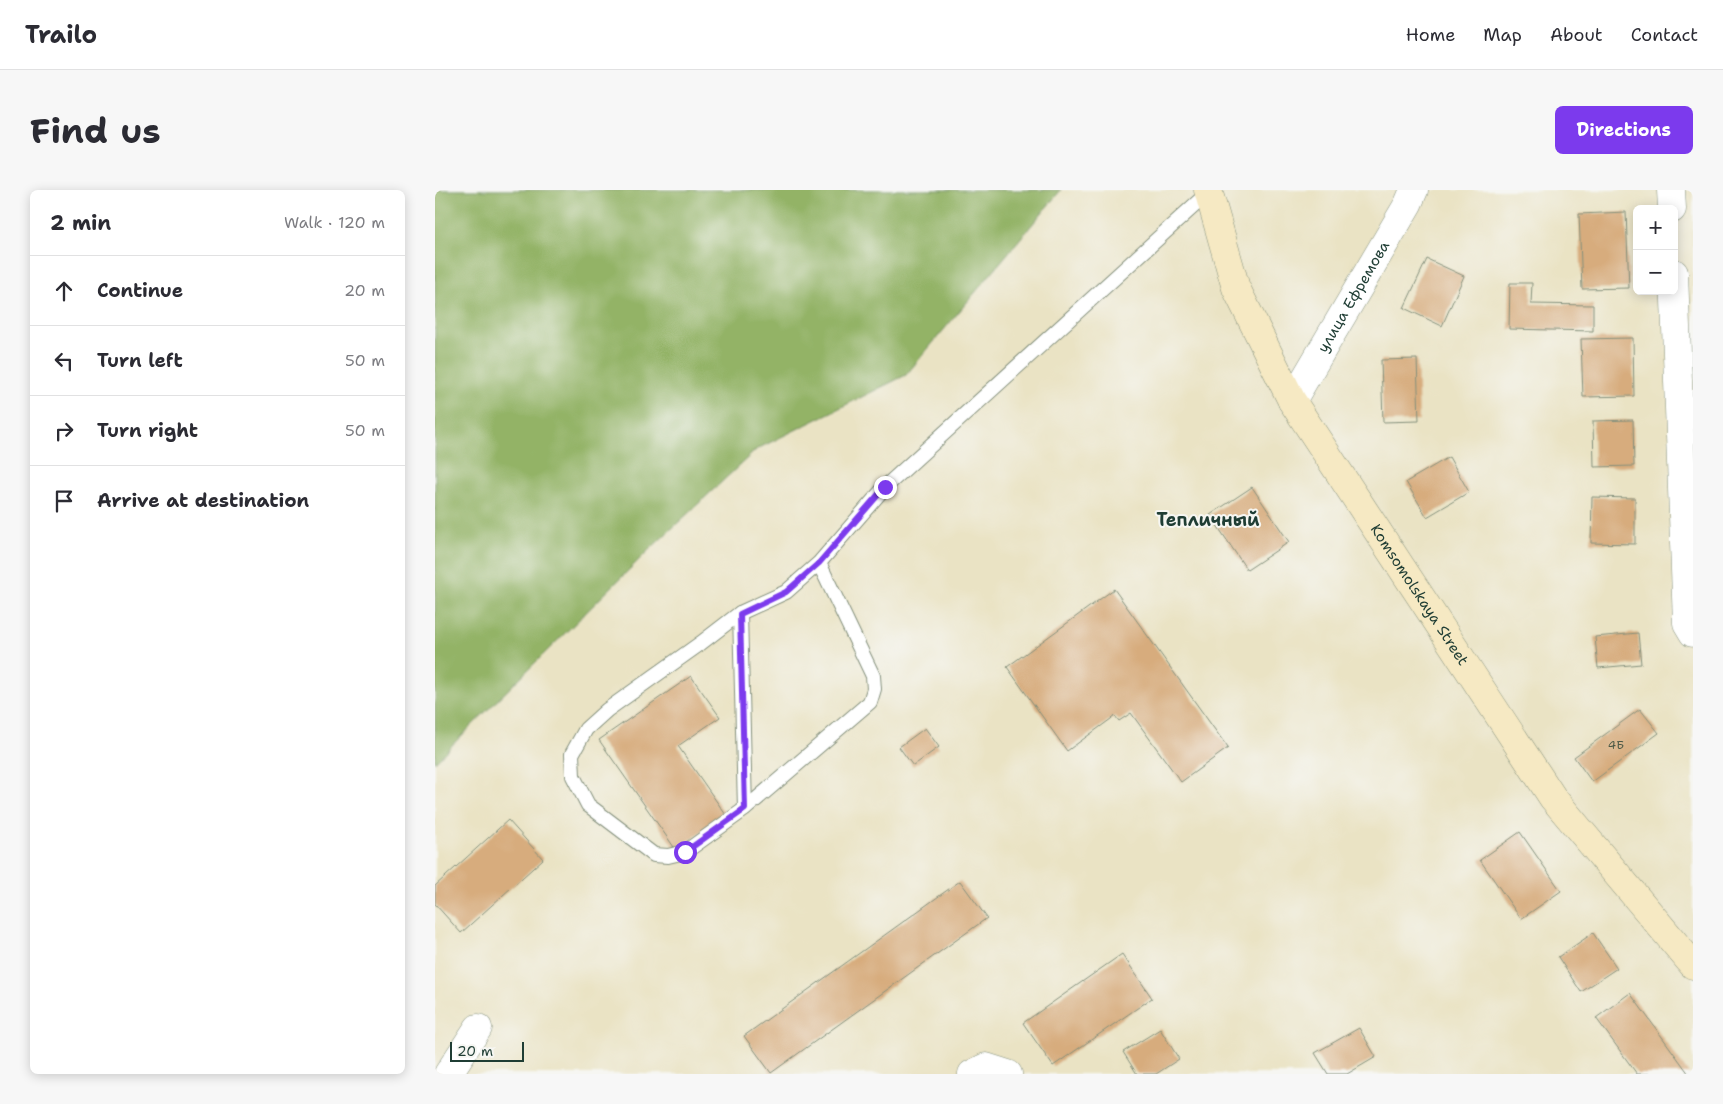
<!DOCTYPE html>
<html lang="en">
<head>
<meta charset="utf-8">
<style>
  :root { --surface:#fff; --page:#f7f7f7; --text:#2b2b33; --muted:#7c7c81; --line:#e1e1e2; --accent:#7c3aed }
  body { margin:0; font-family:"Shantell Sans",sans-serif; background:var(--page); color:var(--text) }
  .controls { position:absolute; right:15px; top:15px; display:grid; overflow:hidden; border-radius:8px; box-shadow:0 2px 12px #0003 }
  .controls button { width:45px; height:45px; display:grid; place-items:center; padding:0; border:0; border-bottom:1px solid var(--line); background:var(--surface); color:var(--text); font:25px sans-serif }
  .scale { position:absolute; left:15px; bottom:12px; width:74px; box-sizing:border-box; padding-left:5px; border:2px solid #1f3d34; border-top:0; font-size:14px; line-height:18px; white-space:nowrap; color:#1f3d34; -webkit-text-stroke:4px #f6f6f2; paint-order:stroke }
  .stop { position:absolute; width:15px; height:15px; margin:-11px; border:4px solid #7c3aed; border-radius:50%; background:#fff }
  .stop.end { background:#7c3aed; border-color:#fff; box-shadow:0 1px 5px #0008 }
  .list { margin:0; padding:0; list-style:none }
  h2 { display:flex; justify-content:space-between; align-items:center; height:65px; margin:0; padding:0 20px; font-size:21px }
  h2 small { font-size:16px; font-weight:400; color:var(--muted) }
  .list li { display:grid; grid-template-columns:32px 1fr auto; gap:15px; align-items:center; box-sizing:border-box; height:70px; padding:0 20px; border-top:1px solid var(--line) }
  .list b { display:block; font-size:19px; white-space:nowrap }
  .list em { font-size:16px; font-style:normal; color:var(--muted) }
  .icon { flex:none; width:28px; height:28px; fill:none; stroke:currentColor; stroke-width:2; stroke-linecap:round; stroke-linejoin:round }
  .map { position:relative; flex:none; width:1258px; height:884px; overflow:hidden; border-radius:8px }
  header { display:flex; align-items:center; gap:30px; box-sizing:border-box; height:70px; padding:0 25px; background:var(--surface); border-bottom:1px solid var(--line) }
  header strong { font-size:24px }
  nav { display:flex; gap:28px; margin-inline-start:auto; font-size:18px }
  .intro { display:flex; align-items:center; justify-content:space-between; box-sizing:border-box; height:120px; padding:0 30px }
  h1 { margin:0; font-size:35px }
  .button { padding:12px 22px; border-radius:8px; background:var(--accent); color:#fff; font-size:18px; font-weight:700 }
  main { display:flex; gap:30px; padding:0 30px }
  aside { flex:1; background:var(--surface); border-radius:8px; box-shadow:0 2px 12px #0003 }
  .map>svg:first-child { display:block }
</style>
</head>
<body>
<header>
<strong>Trailo</strong>
<nav><a>Home</a><a>Map</a><a>About</a><a>Contact</a></nav>
</header>
<div class="intro"><h1>Find us</h1><a class="button">Directions</a></div>
<main>
<aside>
<h2>2 min<small>Walk · 120 m</small></h2>
<ul class="list">
<li><svg class="icon" aria-label="ahead" viewBox="0 0 24 24"><path d="M12 20V5M6 11l6-6 6 6"/></svg><div><b>Continue</b></div><em>20 m</em></li>
<li><svg class="icon" aria-label="left" viewBox="0 0 24 24"><path d="M17 20v-9H6M10 6l-5 5 5 5"/></svg><div><b>Turn left</b></div><em>50 m</em></li>
<li><svg class="icon" aria-label="right" viewBox="0 0 24 24"><path d="M7 20v-9h11M14 6l5 5-5 5"/></svg><div><b>Turn right</b></div><em>50 m</em></li>
<li><svg class="icon" aria-label="arrive" viewBox="0 0 24 24"><path d="M6 21V4h12l-3 4 3 4H6"/></svg><div><b>Arrive at destination</b></div></li>
</ul>
</aside>
<div class="map">
<svg width="1258" height="884" viewBox="0 0 1258 884">
  <rect width="100%" height="100%" fill="#f6f6f2"/>
  <filter id="ink" filterUnits="userSpaceOnUse"><feTurbulence type="fractalNoise" baseFrequency=".02" numOctaves="2"/><feDisplacementMap in="SourceGraphic" scale="10" xChannelSelector="R" yChannelSelector="G"/><feConvolveMatrix kernelMatrix="1 2 1 2 8 2 1 2 1" color-interpolation-filters="sRGB"/></filter>
  <filter id="wash" filterUnits="userSpaceOnUse"><feTurbulence type="fractalNoise" baseFrequency=".0096" numOctaves="4" result="noise"/><feDisplacementMap in="SourceGraphic" scale="20" xChannelSelector="R" yChannelSelector="G"/><feGaussianBlur stdDeviation="1.12" result="paint"/><feColorMatrix in="noise" values="0 0 0 0 0 0 0 0 0 0 0 0 0 0 0 0 0 1.4 0 .05"/><feComposite in="paint" operator="in"/></filter>
  <g filter="url(#wash)">
    <rect width="100%" height="100%" fill="#eae3c4"/>
    <path fill="#93b366" stroke="#59784d" d="M0 0H626L471 185 322 259 215 359 0 572Z"/>
    <g id="blocks">
      <g fill="#d7ac7d">
        <path d="M1191 22 1194 98 1147 99 1144 24Z"/>
        <path d="M992 69 1029 86 1007 136 969 118Z"/>
        <path d="M1075 93H1097L1096 114 1158 115V141L1074 139Z"/>
        <path d="M1198 148 1199 206 1148 207 1146 149Z"/>
        <path d="M982 169 984 231 948 232 946 170Z"/>
        <path d="M1198 230 1199 276 1159 277 1158 231Z"/>
        <path d="M1014 267 1034 302 992 327 971 292Z"/>
        <path d="M817 297 854 352 812 380 775 325Z"/>
        <path d="M1157 307 1200 308V354L1156 353Z"/>
        <path d="M679 399 793 558 746 592 696 523 684 531 680 526 632 561 572 477Z"/>
        <path d="M1203 443 1206 474 1163 478 1160 447Z"/>
        <path d="M256 486 285 527 243 556 291 625 241 660 164 550Z"/>
        <path d="M1205 519 1224 543 1157 592 1139 567Z"/>
        <path d="M490 538 504 557 478 576 464 557Z"/>
        <path d="M73 630 108 669 26 743 0 714V696Z"/>
        <path d="M1085 642 1126 701 1086 729 1045 670Z"/>
        <path d="M525 691 552 728 336 883 309 846Z"/>
        <path d="M1158 743 1182 778 1146 802 1123 767Z"/>
        <path d="M687 764 717 808 618 876 588 833Z"/>
        <path d="M1195 803 1254 884H1202L1161 828Z"/>
        <path d="M924 838 941 867 912 884H893L880 863Z"/>
        <path d="M725 839 744 869 721 884H702L688 862Z"/>
      </g>
    </g>
  </g>
  <g filter="url(#ink)">
    <use href="#blocks" fill-opacity="0" stroke="#84907c" stroke-width="1"/>
    <g fill="none" stroke-linecap="round" stroke-linejoin="round">
      <defs>
        <g id="lane">
          <path d="M384 373 438 486 439 499 435 512 310 619 250 662 233 666 219 665 153 615 138 586 137 564 151 539 172 520 266 453 305 423 351 402 384 373 450 297 774 2"/>
          <path d="M305 423 310 619"/>
        </g>
        <g id="street">
          <path d="M1236 0 1237 19"/>
          <path d="M1239 83 1252 433 1258 443"/>
          <path id="s1" d="M857 211 973 14 979 0"/>
          <path d="M13 884 43 838"/>
          <path d="M537 884 551 877 573 884"/>
        </g>
        <g id="secondary">
          <path id="s2" d="M773 0 801 98 857 211 1118 608 1258 775"/>
        </g>
      </defs>
      <use href="#lane" stroke="#84907c" stroke-width="16"/>
      <use href="#street" stroke="#84907c" stroke-width="29"/>
      <use href="#secondary" stroke="#84907c" stroke-width="29"/>
      <use href="#lane" stroke="#fff" stroke-width="14"/>
      <use href="#street" stroke="#fff" stroke-width="28"/>
      <use href="#secondary" stroke="#f6e9c3" stroke-width="28"/>
    </g>
  </g>
  <g fill="none" stroke-linecap="round" stroke-linejoin="round" filter="url(#ink)">
    <path stroke="#7c3aed" stroke-width="6" d="M250 662 310 619 305 424 351 402 384 373 450 297"/>
  </g>
  <g text-anchor="middle" stroke-width="4" stroke-linejoin="round" paint-order="stroke">
    <g font-size="12" fill="#4d5946">
      <text x="1181" y="559">4Б</text>
    </g>
    <g font-size="15" fill="#1f3d34" stroke="#f6f6f2">
      <text dy="5" stroke="none"><textPath href="#s1" startOffset="121">улица Ефремова</textPath></text>
      <text dy="5" stroke="none"><textPath href="#s2" startOffset="460">Komsomolskaya Street</textPath></text>
    </g>
    <g font-size="18" font-weight="bold" fill="#1f3d34" stroke="#f6f6f2">
      <text x="773" y="336">Тепличный</text>
    </g>
  </g>
</svg>
<div class="controls">
<button>+</button>
<button>−</button>
</div>
<div class="scale">20 m</div>
<div class="stop" style="left:250px;top:662px"></div>
<div class="stop end" style="left:450px;top:297px"></div>
</div>
</main>
</body>
</html>
